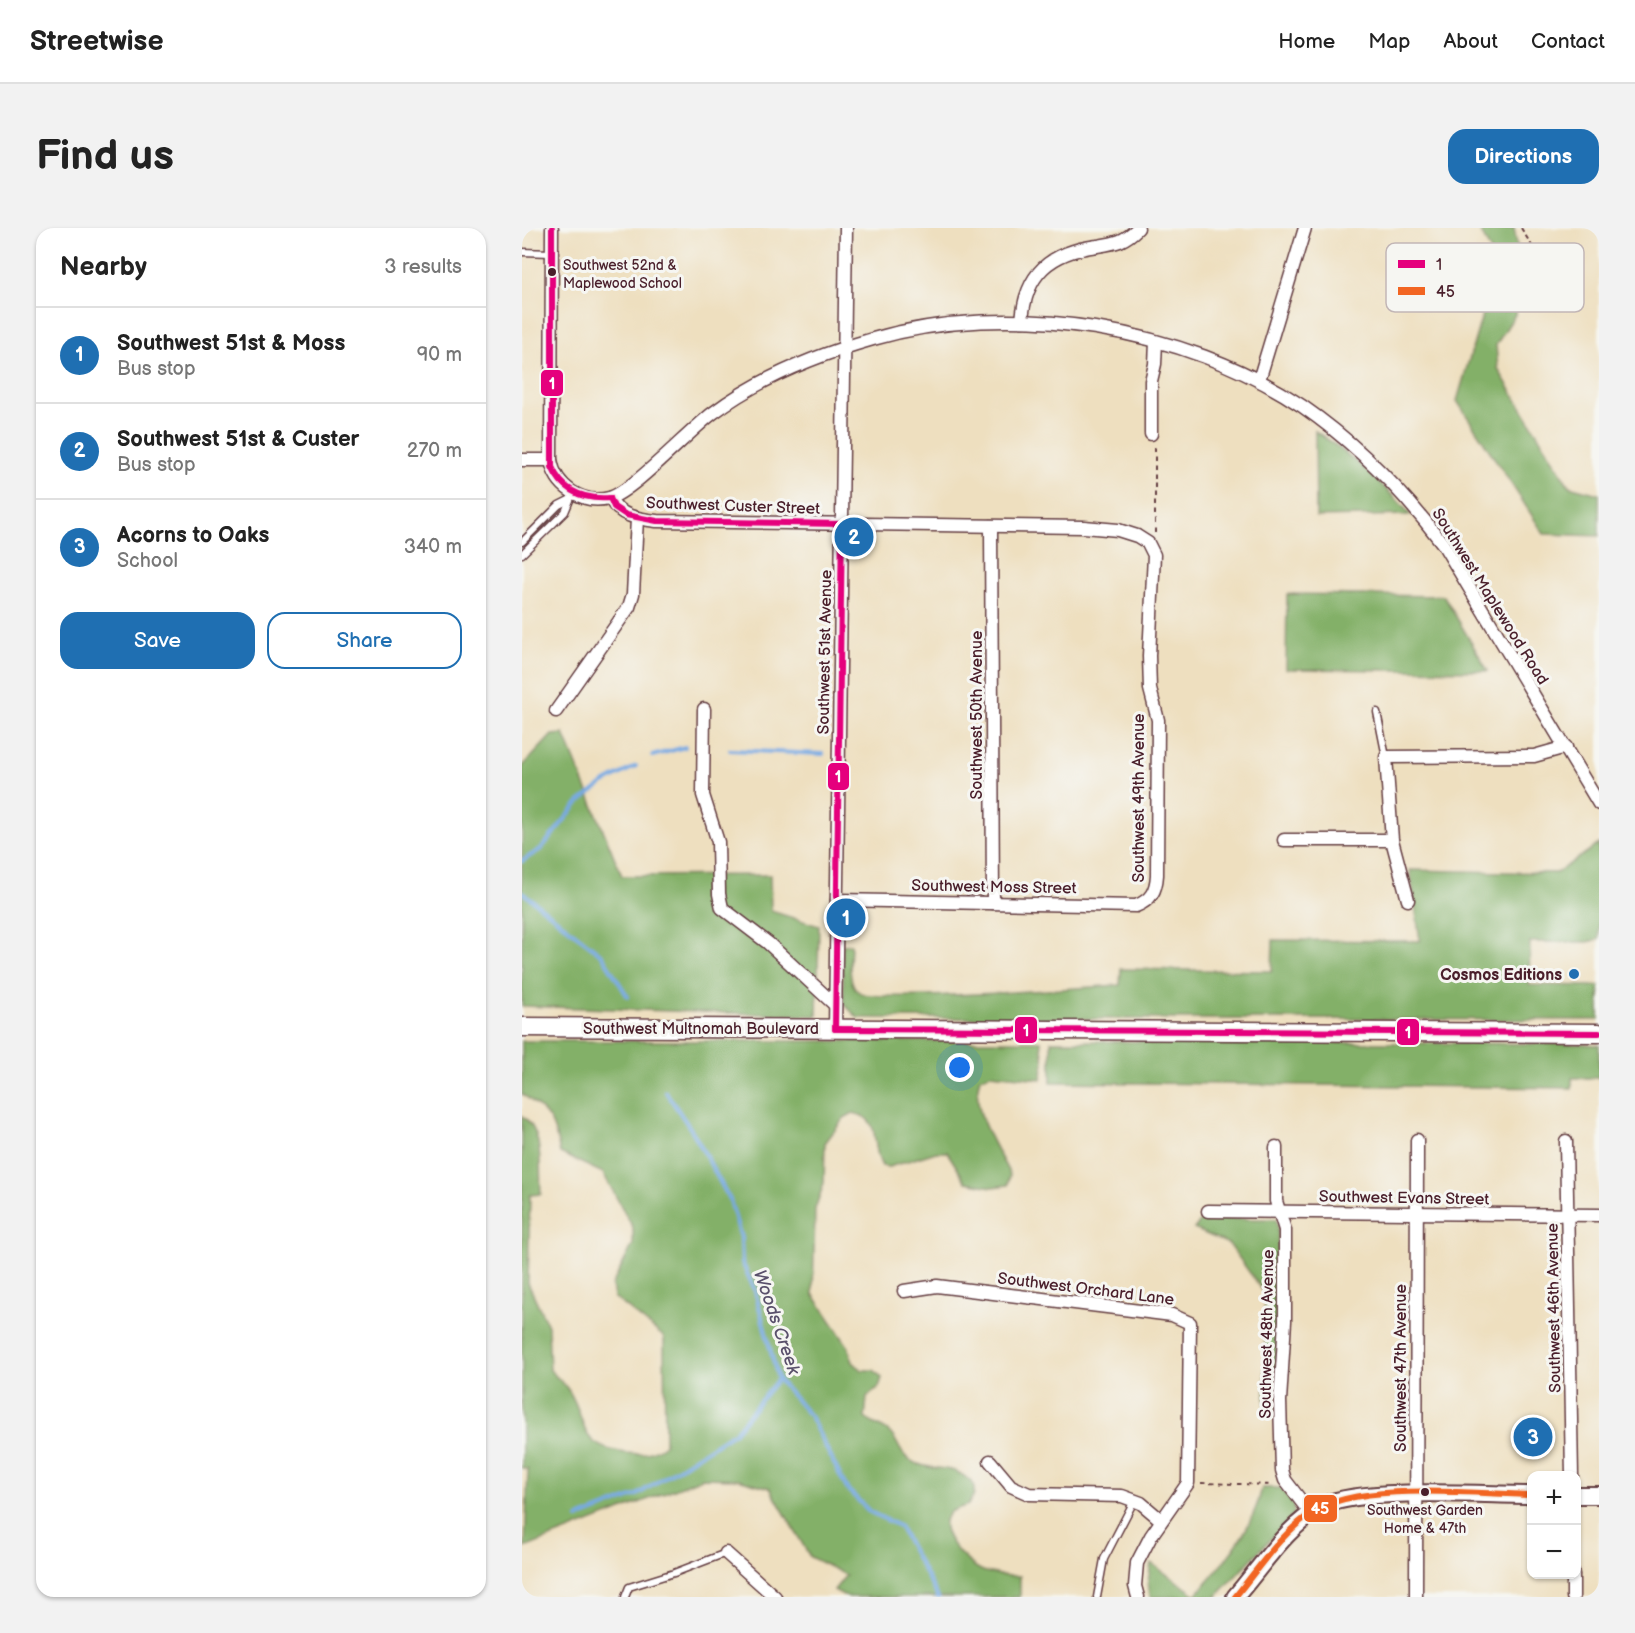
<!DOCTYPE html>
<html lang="en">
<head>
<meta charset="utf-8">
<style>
  :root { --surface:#fff; --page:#f2f2f2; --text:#222; --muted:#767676; --line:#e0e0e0; --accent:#1f6fb2 }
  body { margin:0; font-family:"Balsamiq Sans",sans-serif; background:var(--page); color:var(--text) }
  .controls { position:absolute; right:18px; bottom:18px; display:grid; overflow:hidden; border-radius:12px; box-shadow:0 2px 4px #0004 }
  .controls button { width:54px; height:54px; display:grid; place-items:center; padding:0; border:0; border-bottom:2px solid var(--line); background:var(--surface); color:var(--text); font:30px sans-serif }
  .you { position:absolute; left:438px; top:840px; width:21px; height:21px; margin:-15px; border:4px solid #fff; border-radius:50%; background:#1a73e8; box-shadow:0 0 0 9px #1a73e833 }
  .badge { display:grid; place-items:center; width:39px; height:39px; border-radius:50%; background:var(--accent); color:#fff; font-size:20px; font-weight:700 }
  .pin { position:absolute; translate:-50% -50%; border:3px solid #fff; box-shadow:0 2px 6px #0006 }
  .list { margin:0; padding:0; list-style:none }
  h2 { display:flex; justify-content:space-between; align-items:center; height:78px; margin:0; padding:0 24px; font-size:26px }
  h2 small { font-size:20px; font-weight:400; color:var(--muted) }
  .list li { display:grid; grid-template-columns:39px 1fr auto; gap:18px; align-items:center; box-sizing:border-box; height:96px; padding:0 24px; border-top:2px solid var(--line) }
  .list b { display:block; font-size:22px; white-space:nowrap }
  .list p { margin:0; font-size:20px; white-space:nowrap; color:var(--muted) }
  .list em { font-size:20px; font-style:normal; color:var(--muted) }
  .actions { display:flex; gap:12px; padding:18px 24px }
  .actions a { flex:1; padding:14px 0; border:2px solid var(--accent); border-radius:18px; text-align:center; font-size:21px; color:var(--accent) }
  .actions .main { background:var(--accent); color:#fff }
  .map { position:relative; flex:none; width:1077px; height:1369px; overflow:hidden; border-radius:18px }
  header { display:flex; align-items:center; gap:36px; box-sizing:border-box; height:84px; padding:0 30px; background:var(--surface); border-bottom:2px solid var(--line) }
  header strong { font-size:28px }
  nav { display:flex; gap:33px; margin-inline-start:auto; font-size:21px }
  .intro { display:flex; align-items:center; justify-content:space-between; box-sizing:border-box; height:144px; padding:0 36px }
  h1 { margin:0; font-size:42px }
  .button { padding:15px 27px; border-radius:18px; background:var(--accent); color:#fff; font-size:21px; font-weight:700 }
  main { display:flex; gap:36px; padding:0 36px }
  aside { flex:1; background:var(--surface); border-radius:18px; box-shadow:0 2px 4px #0004 }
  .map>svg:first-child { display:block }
</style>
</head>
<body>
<header>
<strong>Streetwise</strong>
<nav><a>Home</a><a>Map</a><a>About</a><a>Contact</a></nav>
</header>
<div class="intro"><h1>Find us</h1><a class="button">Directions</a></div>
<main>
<aside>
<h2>Nearby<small>3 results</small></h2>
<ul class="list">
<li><span class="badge">1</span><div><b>Southwest 51st &amp; Moss</b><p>Bus stop</p></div><em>90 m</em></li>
<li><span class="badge">2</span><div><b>Southwest 51st &amp; Custer</b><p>Bus stop</p></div><em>270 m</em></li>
<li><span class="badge">3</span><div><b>Acorns to Oaks</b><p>School</p></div><em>340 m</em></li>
</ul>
<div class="actions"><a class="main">Save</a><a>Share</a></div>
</aside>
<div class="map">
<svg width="1077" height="1369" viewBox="0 0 1077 1369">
  <rect width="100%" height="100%" fill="#f6f6f2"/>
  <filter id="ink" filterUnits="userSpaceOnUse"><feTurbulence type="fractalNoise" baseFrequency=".0167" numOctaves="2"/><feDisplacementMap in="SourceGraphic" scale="12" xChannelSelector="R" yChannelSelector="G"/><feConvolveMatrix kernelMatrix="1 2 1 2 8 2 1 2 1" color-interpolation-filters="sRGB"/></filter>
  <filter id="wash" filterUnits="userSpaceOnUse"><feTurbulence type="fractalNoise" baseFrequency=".008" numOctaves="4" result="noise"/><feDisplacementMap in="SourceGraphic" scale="24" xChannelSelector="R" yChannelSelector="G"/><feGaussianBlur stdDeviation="1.35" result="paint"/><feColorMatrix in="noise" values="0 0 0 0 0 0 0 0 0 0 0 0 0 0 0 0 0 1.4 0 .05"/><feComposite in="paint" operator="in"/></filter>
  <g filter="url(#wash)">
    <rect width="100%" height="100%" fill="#eedfbf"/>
    <g fill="#83b068" stroke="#66684a" stroke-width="1.5">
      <path d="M957 0H992L996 22 994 85 974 117 976 141 1047 258 1077 266V308L1022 306 935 173 975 36Z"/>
      <path d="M793 203C830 227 860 255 889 287L794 289Z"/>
      <path d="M765 366 922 368 966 443 764 441Z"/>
      <path d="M42 506 100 648 248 647 249 683 297 698 295 788 0 778V539L30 507Z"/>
      <path d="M1077 616V711L1066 714H1008L1007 757 1077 758V792L336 790 322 776 320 717 329 716C329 729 324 755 337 764 352 776 564 759 598 757L599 741 750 743 751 712 898 713 888 642 1034 645Z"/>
      <path d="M0 813H519L522 835 519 851 468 846 458 850C447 881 475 920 488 947L486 957 470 959 444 954 425 924H414L367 939 360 938C347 916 362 891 331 885L322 890 303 915 302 955 293 981 291 1066 326 1118 331 1134 340 1142H352L360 1150 357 1159 345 1169 343 1190C350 1196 362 1199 368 1205 377 1214 378 1228 391 1234 416 1246 431 1233 452 1257V1266L446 1277C441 1279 432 1281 428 1284 410 1302 444 1336 461 1343 472 1347 486 1348 498 1348V1369H325L312 1362 324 1347 288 1329 248 1260 216 1251 180 1250 3 1320 6 1241 0 1240V888C23 903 17 941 19 966L8 967 6 1055 26 1098 28 1142C34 1149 42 1155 47 1163 68 1197 53 1218 104 1225 120 1227 131 1226 143 1216L142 1109 92 1069 90 1057 111 1016V1000L81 945 38 925C31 890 28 887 0 866Z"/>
      <path d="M529 813 1059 816 1077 817V850H1050V860L529 854Z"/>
      <path d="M680 991H754L756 998 754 1181H743V1066L707 1016 672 1001Z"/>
      <path d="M740 1260H759L771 1277 772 1286 694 1369H628L626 1353 629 1335 674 1367C703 1333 730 1304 740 1260Z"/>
    </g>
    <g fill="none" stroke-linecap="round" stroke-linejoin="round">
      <g stroke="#78aae3" stroke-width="4">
        <path d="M208 522 301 526"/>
        <path d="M130 528 163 519"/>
        <path d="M0 633 19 621 57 574 82 555 114 538"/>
        <path d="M0 664 80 727 106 769"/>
        <path d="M144 864 172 906 208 972 219 1010 220 1034 233 1063 256 1151 288 1188 325 1261 348 1284 377 1298 416 1369"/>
        <path d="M56 1290 115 1267 213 1204 256 1151"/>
      </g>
    </g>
  </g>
  <g filter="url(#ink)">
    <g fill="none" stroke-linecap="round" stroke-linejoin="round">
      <defs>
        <g id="service">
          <path d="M0 24 29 25"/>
          <path d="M0 314 37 277 47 272"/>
          <path d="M0 326 43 284 51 265"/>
          <path d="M855 484 864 529"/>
          <path d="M103 1369 107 1359 152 1345 204 1325"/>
          <path d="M575 1369 582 1331 612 1273"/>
        </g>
        <g id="minor">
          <path d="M30 0 29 232C33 258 60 277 87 270 109 265 168 202 191 185 238 150 295 127 351 111 488 71 662 99 780 178 835 216 881 263 921 316L1077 576"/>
          <path d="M500 93C503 46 528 24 575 18 594 15 602 14 616 0"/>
          <path d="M737 152 783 0"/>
          <path d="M629 206V153L633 136 634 114"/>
          <path d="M0 232H29"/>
          <path d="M88 270C97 289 117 291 135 293L562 299 596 302 615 308 626 315 632 327 627 428 628 461 636 492 635 647C634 663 629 672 614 678L315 672"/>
          <path d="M469 298 471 675"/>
          <path d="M182 481 181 567 196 614 197 666 200 680 246 715 312 776"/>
          <path d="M34 483 107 379 111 366 115 291"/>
          <path d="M762 612H870"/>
          <path d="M886 672 870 612 864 529 1012 528 1044 519"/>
          <path d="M313 801 324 0"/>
          <path d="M1044 913 1050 1248"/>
          <path d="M754 919V973L763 1002V1093L758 1173 760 1242 763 1252 789 1286"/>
          <path d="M686 983 1077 987"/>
          <path d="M382 1063 415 1058 650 1087 668 1095 666 1255 629 1308 615 1335 613 1358 616 1369"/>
          <path d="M468 1233 489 1258 507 1266 600 1268 619 1275 639 1292"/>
          <path d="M204 1325 253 1369"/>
          <path d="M1051 1346V1369"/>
          <path d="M894 1369 895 912"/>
        </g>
        <g id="tertiary">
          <path d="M1054 1267H1077"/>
          <path d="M713 1369C740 1338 766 1296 803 1277 841 1259 962 1267 1010 1267"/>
        </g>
        <path id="secondary" d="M0 799 1077 805"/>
      </defs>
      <use href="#service" stroke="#633c41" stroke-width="9"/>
      <use href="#minor" stroke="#633c41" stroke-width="15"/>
      <use href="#tertiary" stroke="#633c41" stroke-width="20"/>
      <use href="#secondary" stroke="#633c41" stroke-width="21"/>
      <g stroke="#633c41" stroke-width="2" stroke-dasharray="4.5 4.5" stroke-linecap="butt">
        <path d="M999 0 1010 18"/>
        <path d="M633 305V217"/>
        <path d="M679 1255 751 1257"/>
      </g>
      <use href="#service" stroke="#fff" stroke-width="6"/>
      <use href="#minor" stroke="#fff" stroke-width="12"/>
      <use href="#tertiary" stroke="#fff" stroke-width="16"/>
      <use href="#secondary" stroke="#fff" stroke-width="18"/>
      <defs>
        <g id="bus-1">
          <path d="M30 0V239C41 264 62 272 88 270"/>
          <path d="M88 270 92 279 104 287 135 293 320 296"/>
          <path d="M313 801 1077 805"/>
          <path d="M313 801 320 296"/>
        </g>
        <path id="bus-2" d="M713 1369C737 1340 759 1305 791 1284 837 1253 953 1266 1010 1267"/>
      </defs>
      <use href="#bus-1" stroke="#f6f6f2" stroke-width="10"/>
      <use href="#bus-2" stroke="#f6f6f2" stroke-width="10"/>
      <use href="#bus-1" stroke="#e5007d" stroke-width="6"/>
      <use href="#bus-2" stroke="#f26522" stroke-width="6"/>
    </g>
  </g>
  <g fill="#4a1f2b" stroke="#f6f6f2" stroke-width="2">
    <circle cx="30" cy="44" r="5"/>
    <circle cx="903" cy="1264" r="5"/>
  </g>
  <circle fill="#1f6fb2" stroke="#f6f6f2" stroke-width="2" cx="1052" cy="746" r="6"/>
  <g text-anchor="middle" stroke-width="6" stroke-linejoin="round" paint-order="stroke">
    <g font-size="14" fill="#4a1f2b" stroke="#f6f6f2" text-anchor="start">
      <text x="41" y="42">Southwest 52nd &amp;<tspan x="41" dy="18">Maplewood School</tspan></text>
      <text x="903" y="1287" text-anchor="middle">Southwest Garden<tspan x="903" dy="18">Home &amp; 47th</tspan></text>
    </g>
    <g font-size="16" fill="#4a1f2b" stroke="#f6f6f2">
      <text transform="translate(211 277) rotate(2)" y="6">Southwest Custer Street</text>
      <text transform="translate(969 368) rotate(58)" y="6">Southwest Maplewood Road</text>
      <text transform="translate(302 424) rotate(-89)" y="6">Southwest 51st Avenue</text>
      <text transform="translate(454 487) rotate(-90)" y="6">Southwest 50th Avenue</text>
      <text transform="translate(616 570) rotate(-90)" y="6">Southwest 49th Avenue</text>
      <text transform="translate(472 658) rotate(1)" y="6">Southwest Moss Street</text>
      <text x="179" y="806">Southwest Multnomah Boulevard</text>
      <text transform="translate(882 969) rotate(1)" y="6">Southwest Evans Street</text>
      <text transform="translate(564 1060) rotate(7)" y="6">Southwest Orchard Lane</text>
      <text transform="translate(1031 1080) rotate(-91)" y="6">Southwest 46th Avenue</text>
      <text transform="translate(744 1106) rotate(-89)" y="6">Southwest 48th Avenue</text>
      <text transform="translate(878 1140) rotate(-90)" y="6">Southwest 47th Avenue</text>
    </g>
    <g font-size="16" font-weight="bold" fill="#4a1f2b" stroke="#f6f6f2" text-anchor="end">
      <text x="1040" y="752">Cosmos Editions</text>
    </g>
    <g font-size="18" font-style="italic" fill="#5a506b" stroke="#f6f6f2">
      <text transform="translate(255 1094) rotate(71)" y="6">Woods Creek</text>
    </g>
  </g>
  <rect x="864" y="15" width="198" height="69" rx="9" fill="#f6f6f2" stroke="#c2b6b6" stroke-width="1.5"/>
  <rect x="876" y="32" width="27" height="8" fill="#e5007d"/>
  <rect x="876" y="59" width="27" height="8" fill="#f26522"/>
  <g font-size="16" fill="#4a1f2b">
    <text x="914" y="42">1</text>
    <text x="914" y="69">45</text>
  </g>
  <g stroke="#f6f6f2" stroke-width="2">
    <rect x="18" y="141" width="24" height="28" rx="6" fill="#e5007d"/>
    <rect x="305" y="534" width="23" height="29" rx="6" fill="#e5007d"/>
    <rect x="492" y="788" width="24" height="28" rx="6" fill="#e5007d"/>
    <rect x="874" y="790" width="24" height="28" rx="6" fill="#e5007d"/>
    <rect x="781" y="1266" width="35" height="29" rx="6" fill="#f26522"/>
  </g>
  <g font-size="16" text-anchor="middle" font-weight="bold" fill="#fff">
    <text x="30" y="161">1</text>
    <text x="316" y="554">1</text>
    <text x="504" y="808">1</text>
    <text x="886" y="810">1</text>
    <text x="798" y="1286">45</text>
  </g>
</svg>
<div class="controls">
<button>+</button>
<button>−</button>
</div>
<div class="you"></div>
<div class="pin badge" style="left:324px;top:690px">1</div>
<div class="pin badge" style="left:332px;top:309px">2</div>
<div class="pin badge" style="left:1011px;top:1209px">3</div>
</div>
</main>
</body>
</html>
